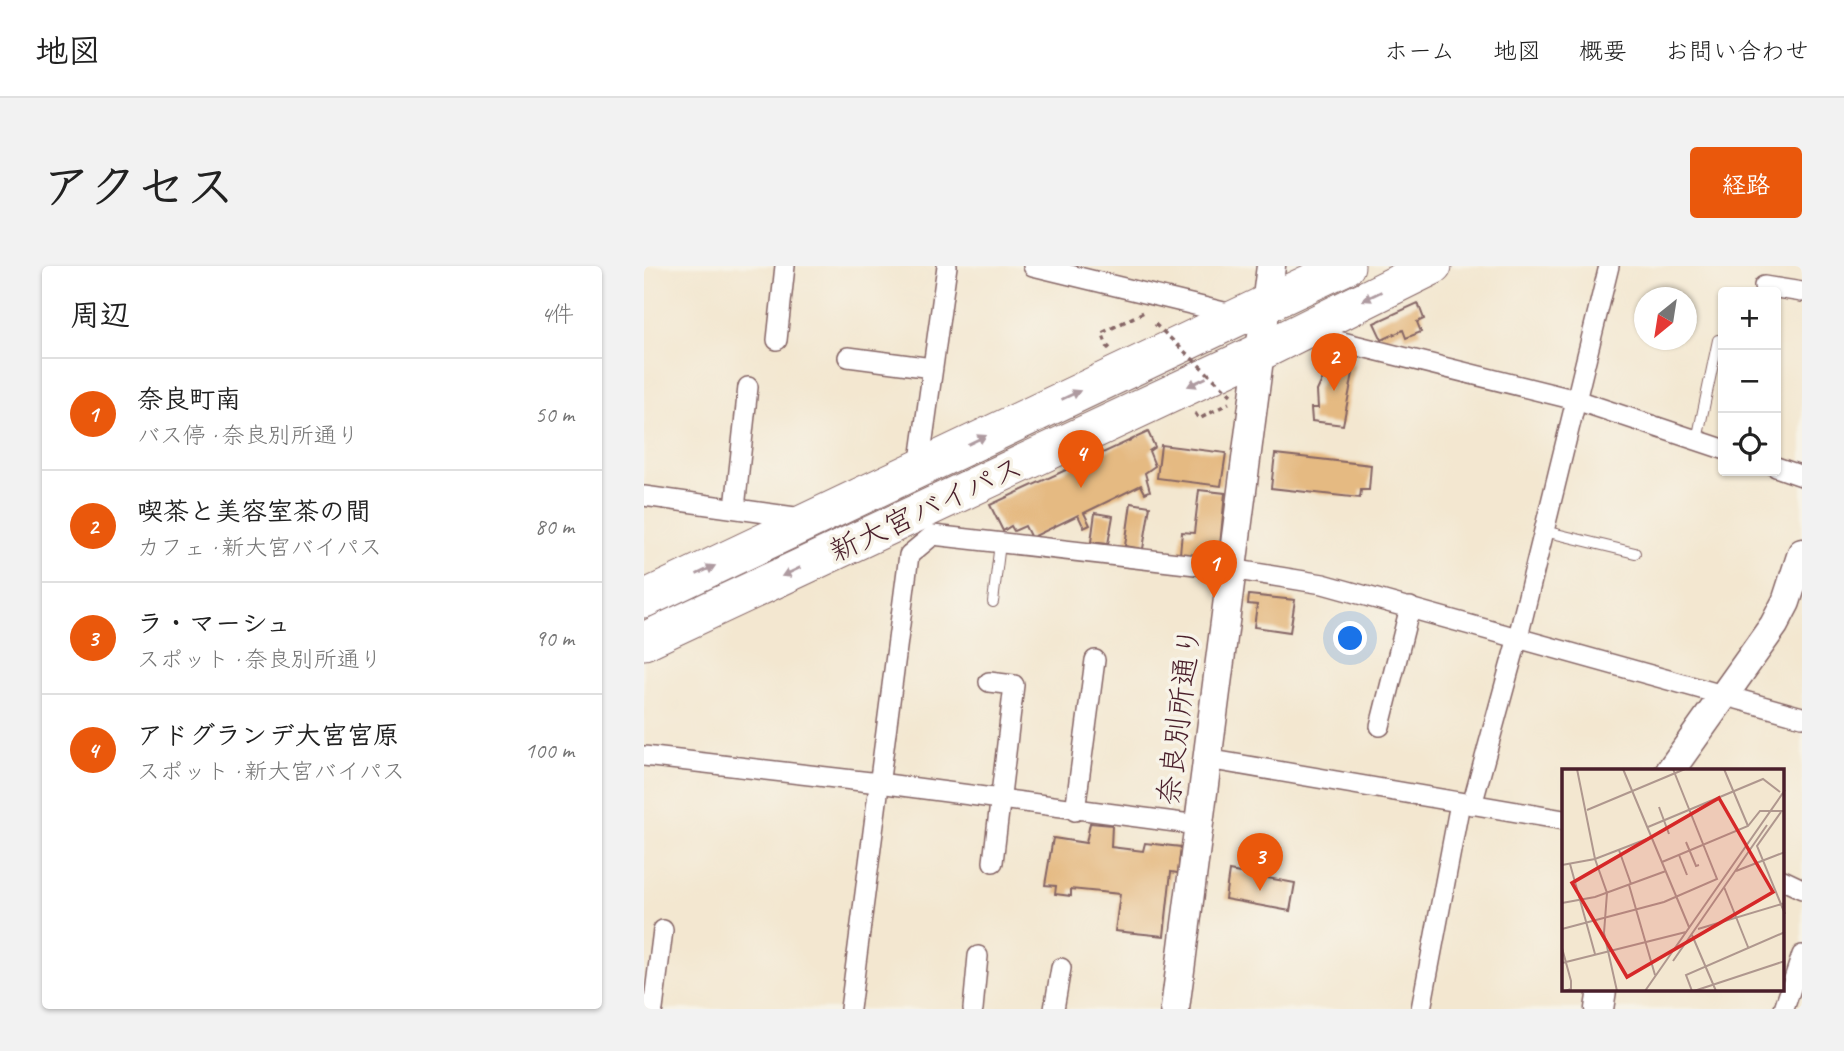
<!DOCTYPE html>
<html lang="ja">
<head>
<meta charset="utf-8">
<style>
  :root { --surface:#fff; --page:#f2f2f2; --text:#222; --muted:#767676; --line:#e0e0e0; --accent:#ea580c }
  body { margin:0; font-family:Caveat,"Klee One",sans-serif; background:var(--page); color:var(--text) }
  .controls { position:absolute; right:21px; top:21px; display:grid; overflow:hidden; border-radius:7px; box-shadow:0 2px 5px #0004 }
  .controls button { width:63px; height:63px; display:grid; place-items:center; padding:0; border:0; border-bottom:2px solid var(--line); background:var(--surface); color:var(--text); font:35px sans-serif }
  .compass { position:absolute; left:990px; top:21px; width:63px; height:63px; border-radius:50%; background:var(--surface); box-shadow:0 2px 5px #0004; rotate:210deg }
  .you { position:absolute; left:707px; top:373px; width:24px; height:24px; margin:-18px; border:5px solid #fff; border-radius:50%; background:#1a73e8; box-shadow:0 0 0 10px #1a73e833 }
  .badge { display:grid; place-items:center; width:46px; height:46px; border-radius:50%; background:var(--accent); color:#fff; font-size:23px; font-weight:700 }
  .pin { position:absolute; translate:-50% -58px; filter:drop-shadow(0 2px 4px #0008) }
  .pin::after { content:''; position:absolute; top:37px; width:24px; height:21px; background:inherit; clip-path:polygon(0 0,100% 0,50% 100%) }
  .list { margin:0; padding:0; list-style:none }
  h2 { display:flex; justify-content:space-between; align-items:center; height:91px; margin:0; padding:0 28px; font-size:30px }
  h2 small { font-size:23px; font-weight:400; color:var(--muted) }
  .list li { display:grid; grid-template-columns:46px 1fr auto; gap:21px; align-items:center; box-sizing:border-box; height:112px; padding:0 28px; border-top:2px solid var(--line) }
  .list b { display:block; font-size:26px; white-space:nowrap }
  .list p { margin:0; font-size:23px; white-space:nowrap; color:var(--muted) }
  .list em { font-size:23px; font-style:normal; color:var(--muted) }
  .icon { flex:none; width:38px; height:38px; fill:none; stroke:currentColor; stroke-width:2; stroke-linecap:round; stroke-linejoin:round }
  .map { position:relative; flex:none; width:1158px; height:743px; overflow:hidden; border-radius:7px }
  header { display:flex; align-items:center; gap:42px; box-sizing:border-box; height:98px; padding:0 35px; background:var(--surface); border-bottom:2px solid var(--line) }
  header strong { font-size:33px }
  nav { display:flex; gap:38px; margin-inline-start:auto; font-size:24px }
  .intro { display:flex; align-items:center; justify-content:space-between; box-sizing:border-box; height:168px; padding:0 42px }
  h1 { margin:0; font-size:49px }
  .button { padding:18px 32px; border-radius:7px; background:var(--accent); color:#fff; font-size:24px; font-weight:700 }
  main { display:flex; gap:42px; padding:0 42px }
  aside { flex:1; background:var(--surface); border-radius:7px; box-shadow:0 2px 5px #0004 }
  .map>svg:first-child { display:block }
</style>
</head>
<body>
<header>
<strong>地図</strong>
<nav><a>ホーム</a><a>地図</a><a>概要</a><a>お問い合わせ</a></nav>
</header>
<div class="intro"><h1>アクセス</h1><a class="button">経路</a></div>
<main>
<aside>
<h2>周辺<small>4件</small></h2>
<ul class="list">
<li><span class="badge">1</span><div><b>奈良町南</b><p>バス停 · 奈良別所通り</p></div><em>50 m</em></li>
<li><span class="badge">2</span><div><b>喫茶と美容室茶の間</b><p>カフェ · 新大宮バイパス</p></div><em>80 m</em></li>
<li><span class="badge">3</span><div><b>ラ・マーシュ</b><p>スポット · 奈良別所通り</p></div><em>90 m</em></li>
<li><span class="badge">4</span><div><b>アドグランデ大宮宮原</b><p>スポット · 新大宮バイパス</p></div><em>100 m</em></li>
</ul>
</aside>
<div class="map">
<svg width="1158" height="743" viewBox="0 0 1158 743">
  <rect width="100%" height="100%" fill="#f7f3e8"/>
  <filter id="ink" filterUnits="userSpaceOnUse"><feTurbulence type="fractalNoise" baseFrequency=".0143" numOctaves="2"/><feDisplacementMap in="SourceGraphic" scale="14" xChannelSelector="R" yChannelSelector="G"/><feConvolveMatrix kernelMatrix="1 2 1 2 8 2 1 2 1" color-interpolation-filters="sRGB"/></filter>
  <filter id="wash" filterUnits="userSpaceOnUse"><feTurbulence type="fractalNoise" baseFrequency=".00686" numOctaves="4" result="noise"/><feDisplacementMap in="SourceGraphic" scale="28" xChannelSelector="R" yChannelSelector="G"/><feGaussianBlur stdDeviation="1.57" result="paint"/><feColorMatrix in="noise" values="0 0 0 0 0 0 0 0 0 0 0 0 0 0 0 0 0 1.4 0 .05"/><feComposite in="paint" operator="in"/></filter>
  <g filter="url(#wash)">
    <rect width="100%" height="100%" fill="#f3e7d0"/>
    <g id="blocks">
      <g fill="#e5ba82">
        <path d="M774 37 780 53 773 56 777 66 762 72 759 64 738 74 730 57Z"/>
        <path d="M711 97 699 159 668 155 667 142H674L673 125 678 114 687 104Z"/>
        <path d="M504 166 511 181 505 185 511 200 501 207 506 225 501 227 497 219 440 247 446 259 440 262 434 249 387 272 381 260 370 265 367 260 359 265 346 239Z"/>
        <path d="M517 179 582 187 577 220 513 212Z"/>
        <path d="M631 188 727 199 725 224H717L716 232 627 222Z"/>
        <path d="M555 224 581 227 576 280 571 279 569 292 536 288 538 266 550 267Z"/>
        <path d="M487 237 506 240 499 283 481 280Z"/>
        <path d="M451 247 469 250 464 278 447 276Z"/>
        <path d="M605 329 651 334 646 366 610 361 613 339 604 338Z"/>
        <path d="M446 557 468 559 467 581 499 585 501 577 537 581 534 607 527 606 520 670 471 665 476 628 427 623V630L411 628 412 620 401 619 409 572 442 577Z"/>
        <path d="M585 605 651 617 646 645 581 633Z"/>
      </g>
    </g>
  </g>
  <g filter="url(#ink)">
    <use href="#blocks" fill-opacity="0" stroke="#856565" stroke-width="2"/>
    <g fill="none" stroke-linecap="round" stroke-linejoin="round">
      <defs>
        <g id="lane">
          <path d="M1053 174 1074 74"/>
          <path d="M900 265 991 287"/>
          <path d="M349 336 356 277"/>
        </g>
        <g id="street">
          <path d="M389 0 592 49"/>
          <path d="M1120 20 1158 26"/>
          <path d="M662 67 932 134 1079 183"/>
          <path d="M133 74 141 0"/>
          <path d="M204 91 288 102"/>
          <path d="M1132 201 1158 210"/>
          <path d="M275 202 303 0"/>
          <path d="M0 230 158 252"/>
          <path d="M91 242 104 121"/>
          <path d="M345 416 370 419 349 596"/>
          <path d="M736 460 766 341"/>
          <path d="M0 490 235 517 554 559"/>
          <path d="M563 493 920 554"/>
          <path d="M828 539 874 371 965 0"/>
          <path d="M431 545 451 394"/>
          <path d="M1139 614 1158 623"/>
          <path d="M9 743 19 664"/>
          <path d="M206 743 265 289 289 269 587 303 679 318 1158 451"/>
          <path d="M329 743 334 690"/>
          <path d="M410 743 417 702"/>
          <path d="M777 743 816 537"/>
          <path d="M1140 743 1158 689"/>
        </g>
        <g id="secondary">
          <path d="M1026 505 1130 359 1142 336 1158 287"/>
          <path d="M531 743 627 0"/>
          <path d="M955 743 958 724"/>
        </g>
        <g id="highway">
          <path d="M0 333 702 0"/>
          <path d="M0 375 614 87 789 0"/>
        </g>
      </defs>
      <use href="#lane" stroke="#856565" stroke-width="12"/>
      <use href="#street" stroke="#856565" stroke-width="22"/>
      <use href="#secondary" stroke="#856565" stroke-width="31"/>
      <use href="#highway" stroke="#856565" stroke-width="39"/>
      <g stroke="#856565" stroke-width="3.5" stroke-dasharray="5 5" stroke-linecap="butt">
        <path d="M466 80 464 82 458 67 500 46"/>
        <path d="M551 147 555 153 585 137"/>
      </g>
      <use href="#lane" stroke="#fff" stroke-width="10"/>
      <use href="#street" stroke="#fff" stroke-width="19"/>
      <use href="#secondary" stroke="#fff" stroke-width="28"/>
      <use href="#highway" stroke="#fff" stroke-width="37"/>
      <path stroke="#856565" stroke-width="3.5" stroke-dasharray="5 5" stroke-linecap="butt" d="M511 58 587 129"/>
    </g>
    <defs><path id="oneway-solid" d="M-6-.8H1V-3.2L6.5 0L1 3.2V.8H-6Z" transform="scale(1.75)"/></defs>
    <g fill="#ae9aa0">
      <use href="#oneway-solid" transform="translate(728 30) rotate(154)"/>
      <use href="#oneway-solid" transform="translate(553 116) rotate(155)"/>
      <use href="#oneway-solid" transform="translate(427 129) rotate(-25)"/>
      <use href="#oneway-solid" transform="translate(333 174) rotate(-26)"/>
      <use href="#oneway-solid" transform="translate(62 304) rotate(-25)"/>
      <use href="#oneway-solid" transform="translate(147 306) rotate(155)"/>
    </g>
  </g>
  <g text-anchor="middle" stroke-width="7" stroke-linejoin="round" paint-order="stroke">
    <g font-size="30" fill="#4a1f2b" stroke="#f7f3e8">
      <text transform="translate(282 243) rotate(-25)" y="10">新大宮バイパス</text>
      <text transform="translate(535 450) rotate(-83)" y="10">奈良別所通り</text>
    </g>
  </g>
  <g transform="translate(918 503)">
    <rect width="222" height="222" fill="#f3e7d0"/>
    <path fill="none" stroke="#af978e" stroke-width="2" d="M15 0 33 90 45 124 42 164 55 222M61 0 127 158M162 0 186 57M97 38 107 65M25 41 123 0M219 43 195 77 223 145M86 58 201 10 218 23M124 73 134 97 137 96M57 81 69 115M117 86 125 106M100 93 186 57 198 42H223M8 95 33 185M0 96 33 90 90 68M174 102 223 83M67 116 93 206M162 118 186 178M0 134 33 128 104 102M0 160 102 133 155 110 111 0M136 160 223 134M130 166 154 222M0 179 9 212V220L3 222M111 192 205 56M0 194 124 163M83 222 223 21M130 222 124 206 223 163M132 222 223 192"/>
    <path fill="#d62828" fill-opacity="0.15" stroke="#d62828" stroke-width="3.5" d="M157 29 211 123 65 208 10 114Z"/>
    <rect width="222" height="222" fill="none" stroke="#4a1f2b" stroke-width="3.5"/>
  </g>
</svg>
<div class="controls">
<button>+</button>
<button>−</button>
<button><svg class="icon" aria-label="locate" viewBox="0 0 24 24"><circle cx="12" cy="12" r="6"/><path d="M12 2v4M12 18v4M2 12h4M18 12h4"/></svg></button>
</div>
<svg class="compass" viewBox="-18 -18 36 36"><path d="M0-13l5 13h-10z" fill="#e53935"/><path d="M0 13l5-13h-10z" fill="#767676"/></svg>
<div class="you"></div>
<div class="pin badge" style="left:570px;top:332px">1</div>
<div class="pin badge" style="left:690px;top:125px">2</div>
<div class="pin badge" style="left:616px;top:625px">3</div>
<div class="pin badge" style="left:437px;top:222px">4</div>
</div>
</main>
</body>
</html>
